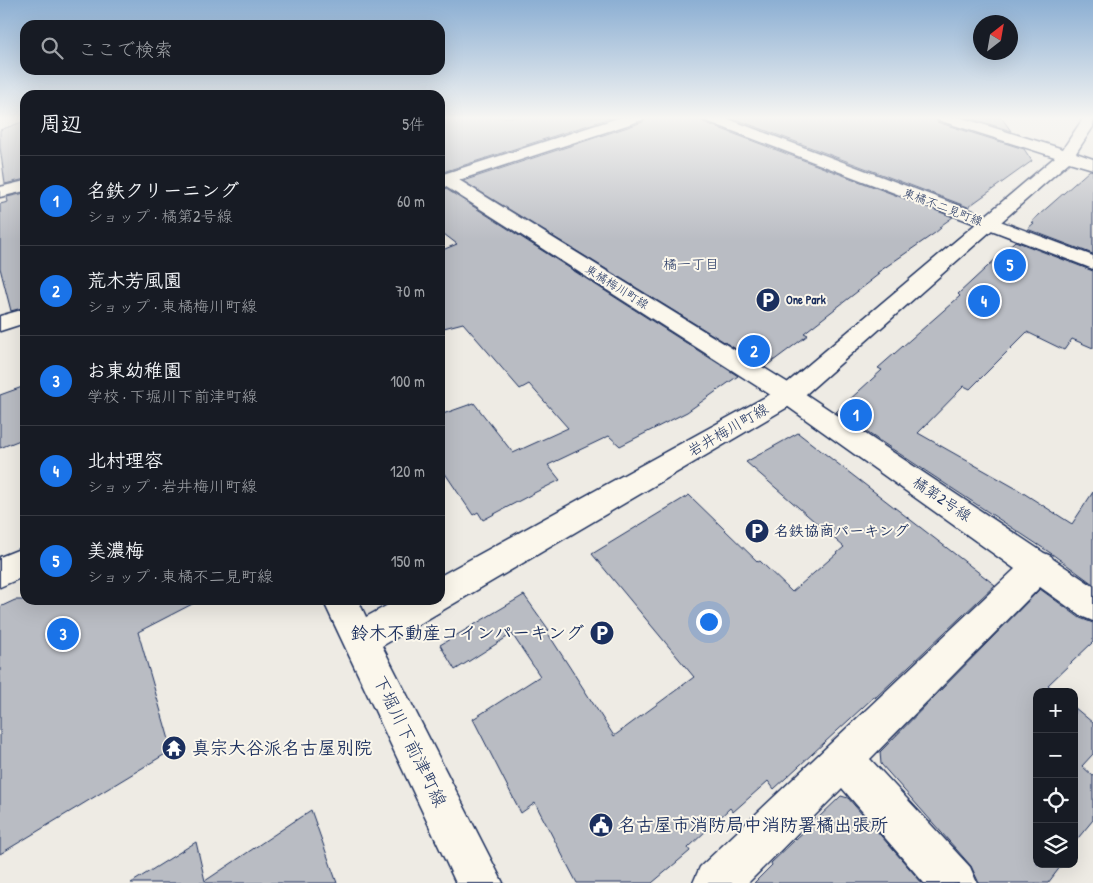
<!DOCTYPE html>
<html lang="ja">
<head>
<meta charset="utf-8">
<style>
  :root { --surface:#171b24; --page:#242831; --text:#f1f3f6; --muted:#9ea1a6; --line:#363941; --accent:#1a73e8 }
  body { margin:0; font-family:"Patrick Hand","Klee One",sans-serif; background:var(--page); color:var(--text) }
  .controls { position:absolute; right:15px; bottom:15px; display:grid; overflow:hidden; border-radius:10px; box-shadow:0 5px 20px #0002 }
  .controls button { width:45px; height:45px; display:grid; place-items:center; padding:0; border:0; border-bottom:1px solid var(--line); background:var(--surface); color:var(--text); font:25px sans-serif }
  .compass { position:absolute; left:973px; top:15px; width:45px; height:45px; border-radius:50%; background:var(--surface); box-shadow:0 5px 20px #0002; rotate:31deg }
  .you { position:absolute; left:708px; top:621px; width:18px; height:18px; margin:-12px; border:4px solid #fff; border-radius:50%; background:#1a73e8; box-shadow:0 0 0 8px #1a73e833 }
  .badge { display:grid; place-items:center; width:32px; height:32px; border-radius:50%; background:var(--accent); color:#fff; font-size:16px; font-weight:700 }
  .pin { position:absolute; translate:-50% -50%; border:2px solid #fff; box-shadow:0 1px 5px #0006 }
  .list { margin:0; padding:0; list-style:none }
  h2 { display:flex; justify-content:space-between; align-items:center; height:65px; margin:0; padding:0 20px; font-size:21px }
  h2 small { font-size:16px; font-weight:400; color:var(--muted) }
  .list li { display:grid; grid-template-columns:32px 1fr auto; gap:15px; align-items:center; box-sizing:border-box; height:90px; padding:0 20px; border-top:1px solid var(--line) }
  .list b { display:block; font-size:19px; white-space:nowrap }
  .list p { margin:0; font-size:16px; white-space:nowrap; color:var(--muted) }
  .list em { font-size:16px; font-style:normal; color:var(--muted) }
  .icon { flex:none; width:28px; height:28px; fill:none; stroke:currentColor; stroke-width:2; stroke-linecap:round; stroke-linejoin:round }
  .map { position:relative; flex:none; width:1093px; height:883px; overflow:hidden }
  .search { position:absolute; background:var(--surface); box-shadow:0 5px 20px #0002; left:20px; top:20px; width:425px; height:55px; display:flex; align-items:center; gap:12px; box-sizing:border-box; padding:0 18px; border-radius:15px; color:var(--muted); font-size:19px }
  .panel { position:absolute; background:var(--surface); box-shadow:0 5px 20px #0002; left:20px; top:90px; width:425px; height:515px; border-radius:15px }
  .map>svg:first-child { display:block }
</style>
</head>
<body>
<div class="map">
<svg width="1093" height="883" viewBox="0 0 1093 883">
  <rect width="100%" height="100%" fill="#eeebe4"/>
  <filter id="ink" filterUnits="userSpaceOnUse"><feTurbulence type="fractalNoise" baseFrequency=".02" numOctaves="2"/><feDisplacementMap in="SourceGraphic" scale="10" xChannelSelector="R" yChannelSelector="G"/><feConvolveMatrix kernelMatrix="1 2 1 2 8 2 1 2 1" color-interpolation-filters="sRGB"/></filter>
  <g filter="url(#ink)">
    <g fill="#b9bcc3" stroke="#1b2f5e">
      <path d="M440 117H613L440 173Z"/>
      <path d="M646 117H700L703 122 953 217 939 227 941 228 935 233 877 273 879 274 870 281H871L804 333 808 335 765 367 463 181 643 122Z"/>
      <path d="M730 117H934L937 122 1024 149 1032 161 968 207Z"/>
      <path d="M967 117H1001L1011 131Z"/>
      <path d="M25 121V179L5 184 0 147V130Z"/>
      <path d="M1090 170 1093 171V254L1027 229 1034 223 1031 222Z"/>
      <path d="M443 187 738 376 687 412 620 446 609 436 548 465 560 480 536 492 483 520 478 512 473 515 440 466V415L474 403 513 453 568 428 529 384 520 389 463 323 440 329V251L457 244 440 231V188Z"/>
      <path d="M25 193V307L11 311 0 268V204L8 202 7 197Z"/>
      <path d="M1015 241 1093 271V348L1072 339 1064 350 1027 332 970 389 964 386 918 433 1017 489 1072 524 1093 492V584L1052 554 836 412 882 370 878 368 960 296 958 294Z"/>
      <path d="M25 386V438L0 448V395Z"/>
      <path d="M798 433 995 585 875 698V696L774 789 768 781 733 812 730 808 688 848 690 851 652 883H577L535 803 521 813 473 719 540 676 512 634 455 670 440 645 524 595 549 630 547 632 614 736 694 677 592 554 689 495 758 562 760 561 792 592 844 547 746 462Z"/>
      <path d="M1040 589 1080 618 1093 623V642L1048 685 1056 692H1037V864H1059L1061 866 1048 883H979L971 866 881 764 880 752Z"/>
      <path d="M15 600H200L138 632 172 750 0 854V607Z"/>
      <path d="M1074 707 1093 723V754L1082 766 1093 776V820L1074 843Z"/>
      <path d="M841 796 848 798 922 883H754L772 865 771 863Z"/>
      <path d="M311 810 337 883H131L196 842 205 881Z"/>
    </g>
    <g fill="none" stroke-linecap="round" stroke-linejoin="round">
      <defs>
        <g id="street">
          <path d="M621 117H644L642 120 459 180 798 389 1044 553 1051 556 1053 559 1093 586V621L1081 616 1040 587 870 759 970 867 977 883H924L842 788 748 883H693L700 867 1015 569 780 401 443 185 440 186V175Z"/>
          <path d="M702 117H723L1093 256V269L704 120Z"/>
          <path d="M25 309V323L0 331V316Z"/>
          <path d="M25 547V576L0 587V557Z"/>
        </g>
        <g id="secondary">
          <path d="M936 117H959L1063 149 1084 117H1093V127L1076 153 1093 159V169L1069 162 798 401 382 646 503 883H456L323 600H358L366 617 397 600H440V576L780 389 1055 157 938 120Z"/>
          <path d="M25 181V191L0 197V187Z"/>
        </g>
      </defs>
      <use href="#street" stroke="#1b2f5e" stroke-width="3"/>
      <use href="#secondary" stroke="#1b2f5e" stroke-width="3"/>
      <use href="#street" fill="#fbf7ec" fill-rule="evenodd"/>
      <use href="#secondary" fill="#fbf7ec" fill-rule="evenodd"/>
    </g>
  </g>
  <linearGradient id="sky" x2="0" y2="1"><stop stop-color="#8cafd3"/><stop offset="0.49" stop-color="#f7f6f3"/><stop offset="1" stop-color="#f7f6f3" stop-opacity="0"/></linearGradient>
  <rect width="1093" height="241" fill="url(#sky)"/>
  <defs>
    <symbol id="parking-disc" viewBox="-11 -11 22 22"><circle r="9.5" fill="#1b2f5e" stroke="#fbf7ec"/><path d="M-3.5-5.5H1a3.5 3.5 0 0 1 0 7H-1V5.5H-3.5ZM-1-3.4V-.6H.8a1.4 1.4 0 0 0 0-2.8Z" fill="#fff"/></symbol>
    <symbol id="temple-disc" viewBox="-11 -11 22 22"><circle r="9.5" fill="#1b2f5e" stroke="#fbf7ec"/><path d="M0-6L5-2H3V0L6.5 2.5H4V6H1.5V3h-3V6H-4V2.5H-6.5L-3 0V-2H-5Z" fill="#fff"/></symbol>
    <symbol id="civic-disc" viewBox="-11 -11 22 22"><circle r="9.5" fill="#1b2f5e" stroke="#fbf7ec"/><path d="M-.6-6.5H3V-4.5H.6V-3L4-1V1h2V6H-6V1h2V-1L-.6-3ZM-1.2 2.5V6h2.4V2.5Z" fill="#fff"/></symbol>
  </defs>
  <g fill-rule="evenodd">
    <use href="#parking-disc" x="754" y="286" width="28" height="28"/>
    <use href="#parking-disc" x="743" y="517" width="28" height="28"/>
    <use href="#parking-disc" x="588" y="619" width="28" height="28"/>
    <use href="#temple-disc" x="160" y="734" width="28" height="28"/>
    <use href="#civic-disc" x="587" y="811" width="28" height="28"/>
  </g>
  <g text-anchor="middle" stroke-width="4" stroke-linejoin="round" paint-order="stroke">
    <g font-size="12" fill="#1b2f5e" stroke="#fbf7ec">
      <text transform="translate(943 207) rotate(21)" y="4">東橘不二見町線</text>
      <text transform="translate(617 287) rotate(32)" y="4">東橘梅川町線</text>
    </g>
    <g font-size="12" font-weight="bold" fill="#1b2f5e" stroke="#fbf7ec" text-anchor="start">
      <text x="786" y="304">One Park</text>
    </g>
    <g font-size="14" fill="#1b2f5e" stroke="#fbf7ec">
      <text x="691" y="269">橘一丁目</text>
    </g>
    <g font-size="15" fill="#1b2f5e" stroke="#fbf7ec">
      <text transform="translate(728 430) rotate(-30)" y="5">岩井梅川町線</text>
      <text transform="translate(942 499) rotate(34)" y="5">橘第2号線</text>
    </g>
    <g font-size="15" font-weight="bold" fill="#1b2f5e" stroke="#fbf7ec" text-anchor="start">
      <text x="774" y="536">名鉄協商パーキング</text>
    </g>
    <g font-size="18" font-weight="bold" fill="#1b2f5e" stroke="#fbf7ec" text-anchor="start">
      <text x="584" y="639" text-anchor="end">鈴木不動産コインパーキング</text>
      <text x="192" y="754">真宗大谷派名古屋別院</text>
      <text x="618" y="831">名古屋市消防局中消防署橘出張所</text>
    </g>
    <g font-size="18" fill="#1b2f5e" stroke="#fbf7ec">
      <text transform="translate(410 741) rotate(64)" y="6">下堀川下前津町線</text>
    </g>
  </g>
</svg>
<div class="controls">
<button>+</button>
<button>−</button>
<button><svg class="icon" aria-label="locate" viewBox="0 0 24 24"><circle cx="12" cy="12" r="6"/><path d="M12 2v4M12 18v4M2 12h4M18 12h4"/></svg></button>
<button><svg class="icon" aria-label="layers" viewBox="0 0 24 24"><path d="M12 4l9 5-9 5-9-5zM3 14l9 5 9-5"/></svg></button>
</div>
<svg class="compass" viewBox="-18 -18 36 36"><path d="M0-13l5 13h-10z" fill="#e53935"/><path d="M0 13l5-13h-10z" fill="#9ea1a6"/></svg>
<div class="you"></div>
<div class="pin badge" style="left:856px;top:415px">1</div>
<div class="pin badge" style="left:754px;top:351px">2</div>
<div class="pin badge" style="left:63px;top:634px">3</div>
<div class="pin badge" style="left:984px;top:301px">4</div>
<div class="pin badge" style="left:1010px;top:265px">5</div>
<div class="search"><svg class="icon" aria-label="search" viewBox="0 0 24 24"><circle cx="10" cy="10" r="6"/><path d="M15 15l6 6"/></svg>ここで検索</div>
<section class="panel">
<h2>周辺<small>5件</small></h2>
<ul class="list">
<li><span class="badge">1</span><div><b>名鉄クリーニング</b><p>ショップ · 橘第2号線</p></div><em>60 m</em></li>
<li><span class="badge">2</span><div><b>荒木芳風園</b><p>ショップ · 東橘梅川町線</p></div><em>70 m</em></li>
<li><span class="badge">3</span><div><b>お東幼稚園</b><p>学校 · 下堀川下前津町線</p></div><em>100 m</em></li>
<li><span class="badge">4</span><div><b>北村理容</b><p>ショップ · 岩井梅川町線</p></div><em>120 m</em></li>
<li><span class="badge">5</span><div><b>美濃梅</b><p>ショップ · 東橘不二見町線</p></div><em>150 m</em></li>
</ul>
</section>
</div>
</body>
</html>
